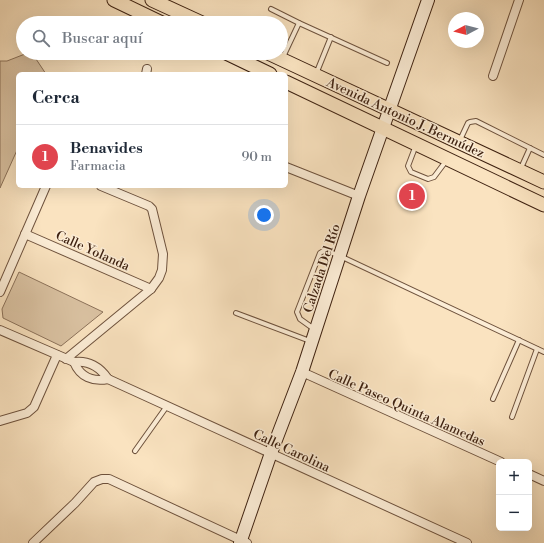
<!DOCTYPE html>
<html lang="es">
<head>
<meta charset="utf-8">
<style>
  :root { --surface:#fff; --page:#f6f6f7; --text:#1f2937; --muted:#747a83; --line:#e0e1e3; --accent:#8f2418 }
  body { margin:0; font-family:"Libre Bodoni",serif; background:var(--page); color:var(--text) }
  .controls { position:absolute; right:12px; bottom:12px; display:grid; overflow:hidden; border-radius:6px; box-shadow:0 4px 16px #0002 }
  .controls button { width:36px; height:36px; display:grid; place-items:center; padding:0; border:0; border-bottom:1px solid var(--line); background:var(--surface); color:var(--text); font:20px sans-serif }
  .compass { position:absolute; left:448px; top:12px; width:36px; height:36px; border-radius:50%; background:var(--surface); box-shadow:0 4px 16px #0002; rotate:263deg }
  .you { position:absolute; left:264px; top:215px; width:14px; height:14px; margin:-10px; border:3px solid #fff; border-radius:50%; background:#1a73e8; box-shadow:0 0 0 6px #1a73e833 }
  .badge { display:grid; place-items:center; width:26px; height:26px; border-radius:50%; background:var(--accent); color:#fff; font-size:13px; font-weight:700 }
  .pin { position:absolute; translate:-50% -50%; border:2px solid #fff; box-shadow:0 1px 4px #0006 }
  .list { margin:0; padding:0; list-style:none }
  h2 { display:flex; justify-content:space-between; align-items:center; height:52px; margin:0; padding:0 16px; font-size:17px }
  h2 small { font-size:13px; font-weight:400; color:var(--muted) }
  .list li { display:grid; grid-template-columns:26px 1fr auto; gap:12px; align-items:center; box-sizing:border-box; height:64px; padding:0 16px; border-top:1px solid var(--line) }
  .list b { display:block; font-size:15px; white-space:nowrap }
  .list p { margin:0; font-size:13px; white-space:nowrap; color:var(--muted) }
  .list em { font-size:13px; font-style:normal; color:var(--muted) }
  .icon { flex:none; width:22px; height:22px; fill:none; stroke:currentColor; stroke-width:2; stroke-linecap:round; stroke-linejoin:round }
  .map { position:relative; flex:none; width:544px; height:543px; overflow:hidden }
  .search { position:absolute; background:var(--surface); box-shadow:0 4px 16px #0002; left:16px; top:16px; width:272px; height:44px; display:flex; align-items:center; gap:10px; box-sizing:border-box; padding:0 14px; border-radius:22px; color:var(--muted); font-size:15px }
  .panel { position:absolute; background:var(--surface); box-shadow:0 4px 16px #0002; left:16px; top:72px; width:272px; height:116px; border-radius:6px }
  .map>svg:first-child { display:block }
</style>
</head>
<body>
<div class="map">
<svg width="544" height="543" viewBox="0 0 544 543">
  <rect width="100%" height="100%" fill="#fae3c0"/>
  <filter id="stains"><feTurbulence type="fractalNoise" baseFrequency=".005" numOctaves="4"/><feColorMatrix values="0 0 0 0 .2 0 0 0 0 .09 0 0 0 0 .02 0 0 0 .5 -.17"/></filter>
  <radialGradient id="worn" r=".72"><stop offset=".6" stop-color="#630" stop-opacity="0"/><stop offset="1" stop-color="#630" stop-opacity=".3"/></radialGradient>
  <g fill="#dac2a2" stroke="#8c725a">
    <path d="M25 54 34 56 46 74H18V148L0 188V61H7Z"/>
    <path d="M19 272 103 312 61 346 3 318 2 309Z"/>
  </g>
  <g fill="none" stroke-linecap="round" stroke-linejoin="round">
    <defs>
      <g id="lane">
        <path d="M271 9 299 23 387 63"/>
        <path d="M283 57 299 23"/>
        <path d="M316 74 331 37"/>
        <path d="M460 140 468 123 470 122 476 121 544 155"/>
        <path d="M416 145 408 166 411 172 428 179 434 177 446 161"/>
        <path d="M521 168 530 148"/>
        <path d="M236 313 310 341"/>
        <path d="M314 329 300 319 297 312 320 253 325 250 340 256 544 352"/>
        <path d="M493 399 519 340"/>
        <path d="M512 417 537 349"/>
        <path d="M135 451 167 406"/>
      </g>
      <g id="street">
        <path d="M146 74 147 69"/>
        <path d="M493 76 519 0"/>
        <path d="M286 167 359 196"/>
        <path d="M25 234 151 289"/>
        <path d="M0 292 46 186"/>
        <path d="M0 330 74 362C88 360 100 367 108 379L467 543"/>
        <path d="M66 359 151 289 159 278 162 270 163 254 152 209 149 206 101 186"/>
        <path d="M74 362C80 377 93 382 108 379"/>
        <path d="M302 372 501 462"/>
        <path d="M0 421 27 413 34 407 57 355"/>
        <path d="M529 474 544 481"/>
        <path d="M33 543 75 503 94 482 102 479H109L247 543"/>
      </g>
      <path id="secondary" d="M240 543 271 453 302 372 359 196 428 0"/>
      <g id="primary">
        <path d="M114 0 162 23"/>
        <path d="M152 0 202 23"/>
        <path d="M226 53 270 74"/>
        <path d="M268 53 544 182"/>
        <path d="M286 82 544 205"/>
      </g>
    </defs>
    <use href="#lane" stroke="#6e523d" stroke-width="6"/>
    <use href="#street" stroke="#6e523d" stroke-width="10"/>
    <use href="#secondary" stroke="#3f2211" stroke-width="14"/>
    <use href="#primary" stroke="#3f2211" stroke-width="15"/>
    <use href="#lane" stroke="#fcedd6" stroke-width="4"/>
    <use href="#street" stroke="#fcedd6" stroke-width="8"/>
    <use href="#secondary" stroke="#fcedd6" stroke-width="12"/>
    <use href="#primary" stroke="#fae3c0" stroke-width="13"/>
  </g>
  <g text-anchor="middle" stroke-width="3" stroke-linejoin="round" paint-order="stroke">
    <g font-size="13" fill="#3f2211" stroke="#fcedd6">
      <text transform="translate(406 117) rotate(25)" y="5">Avenida Antonio J. Bermúdez</text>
      <text transform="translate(93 250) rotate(24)" y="5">Calle Yolanda</text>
      <text transform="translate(321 268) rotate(-72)" y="5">Calzada Del Río</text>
      <text transform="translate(407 407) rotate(24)" y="5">Calle Paseo Quinta Alamedas</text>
      <text transform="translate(292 450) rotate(25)" y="5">Calle Carolina</text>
    </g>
  </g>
  <rect width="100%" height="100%" filter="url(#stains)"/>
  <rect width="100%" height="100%" fill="url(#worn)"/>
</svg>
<div class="controls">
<button>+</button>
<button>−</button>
</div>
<svg class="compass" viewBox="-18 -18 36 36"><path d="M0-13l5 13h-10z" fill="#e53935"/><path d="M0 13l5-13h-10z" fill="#747a83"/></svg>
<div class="you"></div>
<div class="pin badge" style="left:412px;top:196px;background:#e0444e">1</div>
<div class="search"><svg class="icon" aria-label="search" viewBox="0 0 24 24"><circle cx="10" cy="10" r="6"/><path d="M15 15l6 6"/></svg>Buscar aquí</div>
<section class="panel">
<h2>Cerca<small></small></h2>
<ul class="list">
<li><span class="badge" style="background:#e0444e">1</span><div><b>Benavides</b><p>Farmacia</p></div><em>90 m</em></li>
</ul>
</section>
</div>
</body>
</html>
